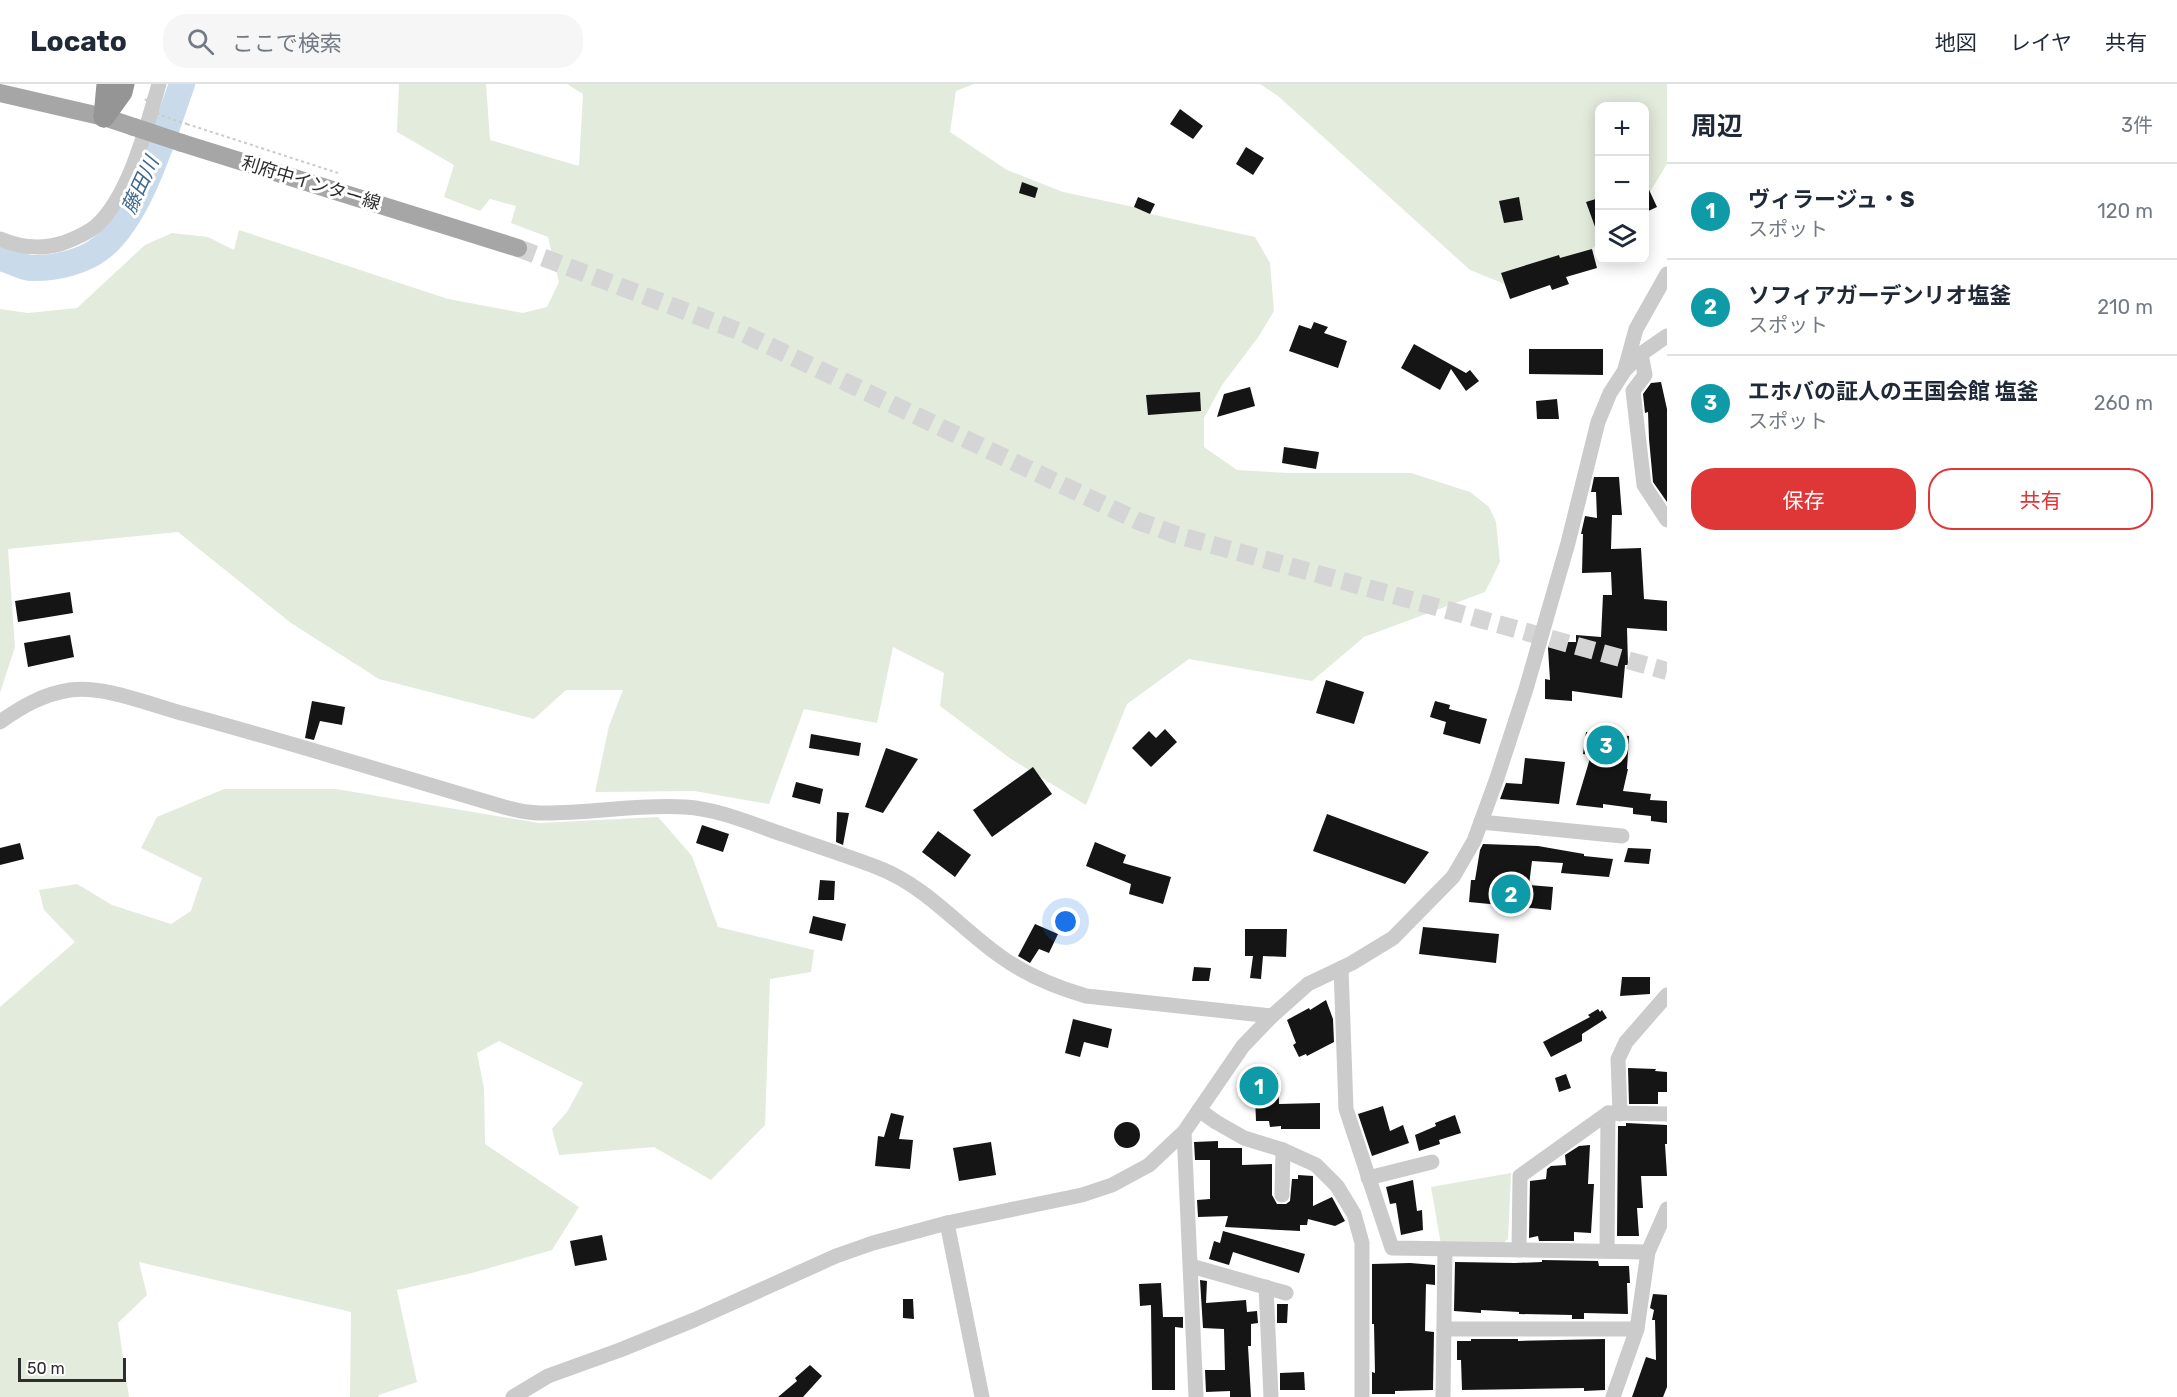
<!DOCTYPE html>
<html lang="ja">
<head>
<meta charset="utf-8">
<style>
  :root { --surface:#fff; --page:#f6f6f7; --text:#1f2937; --muted:#747a83; --line:#e0e1e3; --accent:#df3737 }
  body { margin:0; font-family:Rubik,"Noto Sans JP",sans-serif; background:var(--page); color:var(--text) }
  .controls { position:absolute; right:18px; top:18px; display:grid; overflow:hidden; border-radius:12px; box-shadow:0 3px 15px #0003 }
  .controls button { width:54px; height:54px; display:grid; place-items:center; padding:0; border:0; border-bottom:2px solid var(--line); background:var(--surface); color:var(--text); font:30px sans-serif }
  .scale { position:absolute; left:18px; bottom:15px; width:108px; box-sizing:border-box; padding-left:6px; border:3px solid #2e2e2e; border-top:0; font-size:16px; line-height:21px; white-space:nowrap; color:#2e2e2e; -webkit-text-stroke:4px #fff; paint-order:stroke }
  .you { position:absolute; left:1066px; top:838px; width:21px; height:21px; margin:-15px; border:4px solid #fff; border-radius:50%; background:#1a73e8; box-shadow:0 0 0 9px #1a73e833 }
  .badge { display:grid; place-items:center; width:39px; height:39px; border-radius:50%; background:var(--accent); color:#fff; font-size:20px; font-weight:700 }
  .pin { position:absolute; translate:-50% -50%; border:3px solid #fff; box-shadow:0 2px 6px #0006 }
  .list { margin:0; padding:0; list-style:none }
  h2 { display:flex; justify-content:space-between; align-items:center; height:78px; margin:0; padding:0 24px; font-size:26px }
  h2 small { font-size:20px; font-weight:400; color:var(--muted) }
  .list li { display:grid; grid-template-columns:39px 1fr auto; gap:18px; align-items:center; box-sizing:border-box; height:96px; padding:0 24px; border-top:2px solid var(--line) }
  .list b { display:block; font-size:22px; white-space:nowrap }
  .list p { margin:0; font-size:20px; white-space:nowrap; color:var(--muted) }
  .list em { font-size:20px; font-style:normal; color:var(--muted) }
  .actions { display:flex; gap:12px; padding:18px 24px }
  .actions a { flex:1; padding:14px 0; border:2px solid var(--accent); border-radius:24px; text-align:center; font-size:21px; color:var(--accent) }
  .actions .main { background:var(--accent); color:#fff }
  .icon { flex:none; width:33px; height:33px; fill:none; stroke:currentColor; stroke-width:2; stroke-linecap:round; stroke-linejoin:round }
  .map { position:relative; flex:none; width:1667px; height:1313px; overflow:hidden }
  header { display:flex; align-items:center; gap:36px; box-sizing:border-box; height:84px; padding:0 30px; background:var(--surface); border-bottom:2px solid var(--line) }
  header strong { font-size:28px }
  nav { display:flex; gap:33px; margin-inline-start:auto; font-size:21px }
  .search { width:420px; height:54px; background:var(--page); display:flex; align-items:center; gap:15px; box-sizing:border-box; padding:0 21px; border-radius:24px; color:var(--muted); font-size:22px }
  main { display:flex }
  aside { flex:1; background:var(--surface) }
  .map>svg:first-child { display:block }
</style>
</head>
<body>
<header>
<strong>Locato</strong>
<div class="search"><svg class="icon" aria-label="search" viewBox="0 0 24 24"><circle cx="10" cy="10" r="6"/><path d="M15 15l6 6"/></svg>ここで検索</div>
<nav><a>地図</a><a>レイヤ</a><a>共有</a></nav>
</header>
<main>
<div class="map">
<svg width="1667" height="1313" viewBox="0 0 1667 1313">
  <rect width="100%" height="100%" fill="#fff"/>
  <g fill="#e3ebdc">
    <path d="M399 0H486L490 56 579 82 583 10 567 0H974L956 7 950 48 1007 86 1063 108 1134 123 1150 130 1255 153 1270 179 1274 227 1259 252 1222 301 1204 334V363L1237 386 1289 389H1411L1470 408 1489 423 1496 438 1500 478 1485 508 1364 553 1312 597 1189 575 1127 620 1086 721 1011 675 940 622 944 589 893 563 877 639 804 625 769 720 694 707 595 708 609 642 623 606H566L534 635 379 595 291 539 178 448 8 465 15 563 0 609V225L28 229 77 224 145 161 172 149 208 153 234 166 239 146 448 215 523 229 547 223 559 198 548 153 511 139 516 122 490 115 480 127 444 113 454 81 397 48Z"/>
    <path d="M1260 0H1667V80L1645 116 1644 22H1600L1599 159 1589 167 1507 201 1470 186 1278 12Z"/>
    <path d="M224 705H336L539 739 658 733 692 772 718 843 814 866 811 888 770 895 765 1041 711 1096 654 1063 559 1071 552 1045 567 1028 583 999 499 957 477 969 484 1004 485 1060 579 1123 552 1166 472 1189 397 1206 417 1298 379 1311 378 1313H350L351 1228 139 1178 147 1211 118 1239 129 1313H0V923L75 858 44 826 39 806 77 800 112 821 171 840 191 827 202 794 141 764 157 733Z"/>
    <path d="M1511 1089 1508 1155 1501 1161H1441L1431 1103Z"/>
  </g>
  <g fill="none" stroke-linecap="round" stroke-linejoin="round">
    <path stroke="#c9dbea" stroke-width="26" d="M0 174C11 176 24 185 35 184 57 184 83 178 101 164 141 133 165 47 182 0"/>
  </g>
  <g fill="#151515">
    <path d="M1180 25 1203 42 1193 55 1170 40Z"/>
    <path d="M1246 63 1264 74 1253 91 1236 80Z"/>
    <path d="M1644 95 1657 123 1644 129Z"/>
    <path d="M1022 98 1038 104 1035 114 1019 109Z"/>
    <path d="M1138 113 1155 120 1150 130 1134 123Z"/>
    <path d="M1519 113 1523 136 1504 139 1499 117Z"/>
    <path d="M1599 114V151H1598L1586 118Z"/>
    <path d="M1592 165 1597 184 1566 193 1569 200 1552 206 1550 201 1510 215 1501 189 1559 171 1560 174Z"/>
    <path d="M1314 238 1328 243 1324 249 1347 257 1338 284 1289 267 1299 241 1311 245Z"/>
    <path d="M1414 260 1466 289 1470 286 1479 297 1466 307 1451 285 1440 306 1401 284Z"/>
    <path d="M1529 265H1603V291L1529 290Z"/>
    <path d="M1661 298 1667 325V418L1653 398 1649 355 1648 328 1645 329 1643 310 1651 299Z"/>
    <path d="M1250 303 1255 322 1217 333 1224 310Z"/>
    <path d="M1200 308 1201 327 1148 331 1146 311Z"/>
    <path d="M1557 315 1559 335H1537L1536 317Z"/>
    <path d="M1284 363 1319 368 1316 385 1282 379Z"/>
    <path d="M1594 393H1619L1622 431H1612L1611 465 1641 464 1644 515 1667 517V547L1627 544 1628 581H1625L1622 614 1572 607V617L1545 615V595L1550 596 1548 564 1550 558H1576V551L1601 553 1603 511H1612L1611 488 1582 489 1583 450H1581L1585 432 1597 434 1596 408H1591Z"/>
    <path d="M70 508 73 529 18 538 15 517Z"/>
    <path d="M70 551 74 573 28 583 24 559Z"/>
    <path d="M1326 596 1364 608 1354 640 1316 629Z"/>
    <path d="M312 617 345 623 342 641 320 637 314 656 305 654Z"/>
    <path d="M1435 617 1450 621 1449 625 1487 635 1480 660 1443 650 1446 638 1430 633Z"/>
    <path d="M1165 645 1177 658 1151 683 1132 664 1149 647 1156 654Z"/>
    <path d="M1586 648 1629 652 1627 685H1628L1623 707 1651 710 1650 716 1667 717V739L1651 737V732L1633 730V724L1603 720V724L1576 721 1591 671 1583 670Z"/>
    <path d="M811 650 861 659 859 672 809 664Z"/>
    <path d="M886 664 918 675 883 729 865 723Z"/>
    <path d="M1525 674 1565 678 1559 720 1500 715 1506 699 1522 700Z"/>
    <path d="M1033 683 1052 710 992 753 973 726Z"/>
    <path d="M796 698 823 705 820 720 792 713Z"/>
    <path d="M837 728 849 729 843 761 836 758Z"/>
    <path d="M1327 730 1429 768 1405 800 1313 767Z"/>
    <path d="M702 741 729 750 723 768 696 759Z"/>
    <path d="M938 747 971 771 955 793 922 768Z"/>
    <path d="M1095 758 1126 771 1123 779 1171 793 1163 820 1129 810 1131 800 1086 782Z"/>
    <path d="M20 759 24 775 0 781V764Z"/>
    <path d="M1483 760 1538 762 1584 770V772L1613 775 1609 793 1561 789 1563 779 1532 777 1529 801 1553 803 1551 826 1469 818 1471 796H1475L1480 766Z"/>
    <path d="M1628 764 1651 765 1649 780 1624 778Z"/>
    <path d="M820 796 835 797 834 816H818Z"/>
    <path d="M813 832 846 840 842 857 809 849Z"/>
    <path d="M1035 840 1058 850 1049 869 1039 865 1030 879 1018 872Z"/>
    <path d="M1423 843 1499 850 1496 879 1419 870Z"/>
    <path d="M1245 845H1287L1286 873 1263 872 1261 895 1250 894 1253 872H1245Z"/>
    <path d="M1194 883 1211 884 1209 897H1192Z"/>
    <path d="M1622 893H1650V910L1620 912Z"/>
    <path d="M1326 916 1333 935 1334 958 1307 972 1306 970 1299 973 1293 961 1296 959 1287 936 1309 924 1310 926Z"/>
    <path d="M1598 925 1600 928 1602 926 1607 934 1582 950V957L1551 973 1543 958 1590 933 1588 931Z"/>
    <path d="M1073 935 1112 945 1108 964 1084 958 1080 973 1065 969Z"/>
    <path d="M1628 984 1656 985 1655 987 1667 988V1008H1658V1020H1629Z"/>
    <path d="M1264 989H1278L1279 1020 1320 1019V1045H1281V1042L1270 1043 1269 1037H1256L1255 1013H1241L1240 991H1264Z"/>
    <path d="M1566 990 1571 1004 1559 1008 1555 994Z"/>
    <path d="M1383 1022 1390 1047 1403 1041 1409 1059 1372 1072 1358 1030Z"/>
    <path d="M891 1029 904 1032 899 1055 913 1056 910 1085 875 1082 878 1052 884 1053Z"/>
    <path d="M1455 1031 1461 1049 1439 1056 1440 1060 1419 1067 1415 1051 1436 1042 1435 1039Z"/>
    <circle cx="1127" cy="1051" r="13"/>
    <path d="M1626 1039 1667 1041V1060H1665L1667 1092H1641L1643 1124H1637L1639 1152H1617L1618 1042H1626Z"/>
    <path d="M1218 1057V1064H1242V1081L1272 1080V1111L1277 1120H1286L1290 1117 1292 1095H1298V1091L1313 1092V1122L1332 1113 1345 1137 1335 1142 1308 1135 1307 1141H1300V1147L1225 1143 1228 1132 1198 1133 1197 1116 1210 1115V1076H1195L1194 1058Z"/>
    <path d="M991 1058 996 1091 959 1097 953 1064Z"/>
    <path d="M1590 1061 1588 1100H1594L1591 1149 1574 1148V1157H1539L1538 1152 1529 1154 1530 1097 1546 1095 1547 1085 1551 1082 1566 1081 1565 1071 1579 1062Z"/>
    <path d="M1413 1096 1417 1127 1422 1126 1423 1146 1401 1151 1396 1119 1390 1120 1386 1103Z"/>
    <path d="M1223 1147 1305 1170 1299 1189 1233 1168 1229 1181 1209 1175 1214 1157 1220 1159Z"/>
    <path d="M602 1151 607 1176 575 1182 570 1157Z"/>
    <path d="M1542 1176 1598 1177 1599 1182H1629L1630 1199H1627L1628 1230 1584 1229V1235H1572V1231L1519 1230V1228L1481 1226V1229L1454 1227 1455 1178 1515 1179 1542 1178Z"/>
    <path d="M1410 1179 1435 1181V1201L1426 1200 1425 1247 1434 1248 1433 1306 1395 1307V1310H1372V1288L1375 1289 1374 1240H1372V1180Z"/>
    <path d="M1200 1196 1207 1197 1206 1219 1246 1216 1247 1228 1257 1227 1258 1239 1251 1240V1262H1248L1251 1313H1230V1307L1206 1308 1205 1286H1225L1224 1245 1203 1244Z"/>
    <path d="M1161 1199 1163 1233H1183V1244L1175 1243V1306H1152L1151 1221 1140 1222 1139 1200Z"/>
    <path d="M1653 1210 1667 1211V1303L1663 1313H1632L1646 1273 1656 1276 1655 1236H1652L1654 1226 1650 1224Z"/>
    <path d="M903 1215H913L914 1235 903 1234Z"/>
    <path d="M1277 1220H1288L1287 1239H1277Z"/>
    <path d="M1471 1255H1518V1257L1605 1255V1306L1584 1307V1304L1462 1306 1461 1276H1457V1257H1471Z"/>
    <path d="M810 1281 822 1292 803 1313H778L797 1297 795 1294Z"/>
    <path d="M1304 1288 1305 1306H1280V1289Z"/>
  </g>
  <g fill="none" stroke-linecap="round" stroke-linejoin="round">
    <path stroke="#d5d5d5" stroke-width="18" stroke-dasharray="18 9" stroke-linecap="butt" d="M518 164 738 247 1138 437 1177 451 1667 587"/>
    <path stroke="#cbcbcb" stroke-width="2" stroke-dasharray="3 3" stroke-linecap="butt" d="M187 40 338 89"/>
    <g stroke="#cbcbcb" stroke-width="15">
      <path d="M0 155C21 164 41 166 63 159 74 155 86 150 96 142 129 113 147 42 159 0"/>
      <path d="M1641 270 1645 291 1633 307 1644 401 1667 436"/>
      <path d="M1625 285 1636 245 1667 190"/>
      <path d="M0 638C21 623 43 610 70 606 104 601 151 621 185 630 292 659 398 692 504 723 515 726 528 729 540 729 588 730 636 720 685 723 719 725 752 740 785 751 816 762 848 772 879 784 927 803 959 843 1000 872 1026 891 1055 903 1086 912L1272 932"/>
      <path d="M1481 738 1622 752"/>
      <path d="M1341 884 1346 1025 1392 1164 1648 1168"/>
      <path d="M1199 1026 1216 1038 1244 1054 1283 1066 1316 1081 1337 1102 1354 1130 1362 1159V1313"/>
      <path d="M1620 1030 1618 975 1626 958 1667 911"/>
      <path d="M1184 1048 1196 1313"/>
      <path d="M1368 1094 1432 1078"/>
      <path d="M1282 1111 1283 1066"/>
      <path d="M947 1139 982 1313"/>
      <path d="M1519 1166 1520 1092 1608 1029 1667 1030"/>
      <path d="M1607 1167 1608 1029"/>
      <path d="M1191 1182 1286 1209"/>
      <path d="M1266 1203 1271 1313"/>
      <path d="M1444 1245H1637"/>
      <path d="M513 1313 548 1292 620 1266 694 1236 836 1172 873 1159 947 1139 1082 1111 1112 1101 1149 1081 1168 1063 1184 1048 1243 962 1272 932 1308 900 1352 879 1393 854 1453 793 1474 757 1497 694 1526 605 1568 459 1598 338 1610 309 1625 286 1641 270 1667 252"/>
      <path d="M1443 1313 1445 1165"/>
      <path d="M1613 1313 1637 1245 1648 1168 1667 1125"/>
    </g>
    <g stroke="#a6a6a6" stroke-width="18">
      <path d="M0 9 104 33 134 43"/>
      <path d="M182 59 518 164"/>
    </g>
    <g stroke="#959595" stroke-width="21">
      <path d="M104 33 122 8 124 0"/>
      <path d="M104 33 107 0"/>
    </g>
    <path stroke="#cbcbcb" stroke-width="2" stroke-dasharray="3 3" stroke-linecap="butt" d="M145 15 160 31 187 40"/>
    <path stroke="#a6a6a6" stroke-width="18" d="M134 43 182 59"/>
  </g>
  <g text-anchor="middle" stroke-width="6" stroke-linejoin="round" paint-order="stroke">
    <g font-size="18" fill="#2e2e2e" stroke="#fff">
      <text transform="translate(311 99) rotate(17)" y="6">利府中インター線</text>
    </g>
    <g font-size="20" font-style="italic" fill="#3f698d" stroke="#fff">
      <text transform="translate(140 101) rotate(-65)" y="7">藤田川</text>
    </g>
  </g>
</svg>
<div class="controls">
<button>+</button>
<button>−</button>
<button><svg class="icon" aria-label="layers" viewBox="0 0 24 24"><path d="M12 4l9 5-9 5-9-5zM3 14l9 5 9-5"/></svg></button>
</div>
<div class="scale">50 m</div>
<div class="you"></div>
<div class="pin badge" style="left:1259px;top:1002px;background:#0f9aa8">1</div>
<div class="pin badge" style="left:1511px;top:810px;background:#0f9aa8">2</div>
<div class="pin badge" style="left:1606px;top:661px;background:#0f9aa8">3</div>
</div>
<aside>
<h2>周辺<small>3件</small></h2>
<ul class="list">
<li><span class="badge" style="background:#0f9aa8">1</span><div><b>ヴィラージュ・S</b><p>スポット</p></div><em>120 m</em></li>
<li><span class="badge" style="background:#0f9aa8">2</span><div><b>ソフィアガーデンリオ塩釜</b><p>スポット</p></div><em>210 m</em></li>
<li><span class="badge" style="background:#0f9aa8">3</span><div><b>エホバの証人の王国会館 塩釜</b><p>スポット</p></div><em>260 m</em></li>
</ul>
<div class="actions"><a class="main">保存</a><a>共有</a></div>
</aside>
</main>
</body>
</html>
